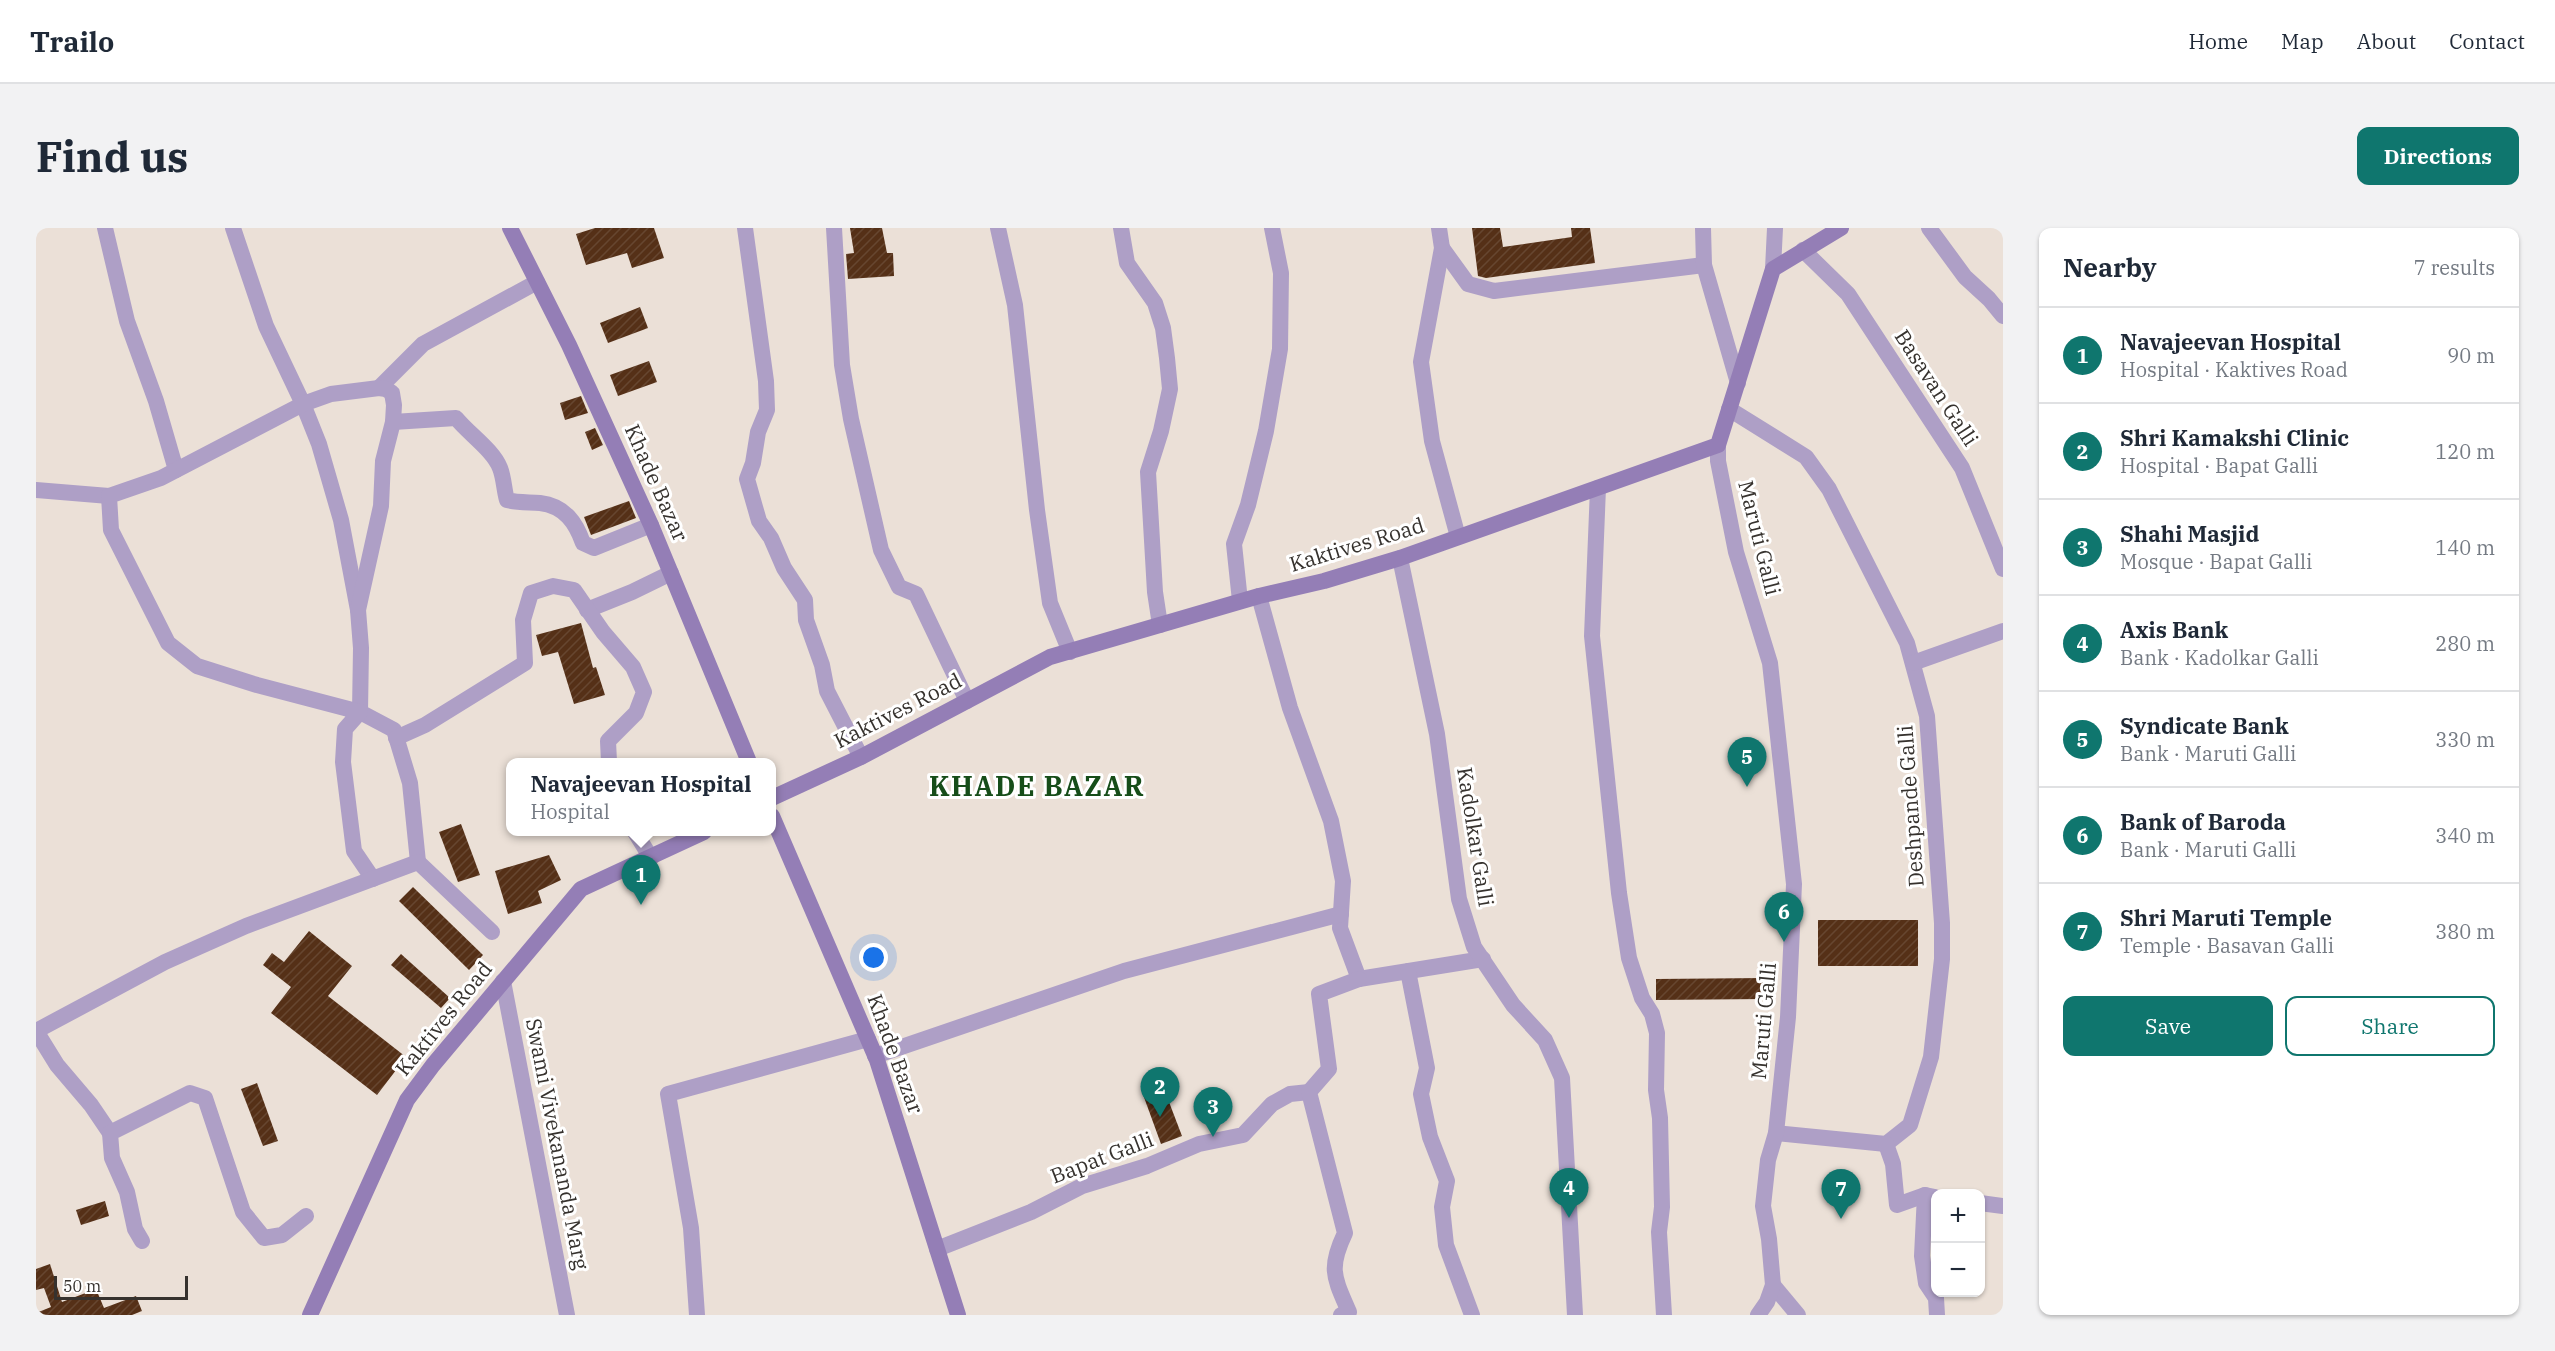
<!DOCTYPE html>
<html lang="en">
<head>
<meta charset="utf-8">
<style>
  :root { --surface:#fff; --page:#f2f2f3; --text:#1f2937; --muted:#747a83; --line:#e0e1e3; --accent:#0f766e }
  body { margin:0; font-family:"IBM Plex Serif",serif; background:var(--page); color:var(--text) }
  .controls { position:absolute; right:18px; bottom:18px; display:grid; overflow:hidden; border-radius:12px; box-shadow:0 2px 4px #0004 }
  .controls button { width:54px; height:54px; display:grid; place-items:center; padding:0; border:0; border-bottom:2px solid var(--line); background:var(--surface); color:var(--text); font:30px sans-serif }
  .scale { position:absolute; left:18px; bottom:15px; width:134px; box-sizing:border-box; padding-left:6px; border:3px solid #36322e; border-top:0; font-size:16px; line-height:21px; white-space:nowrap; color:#36322e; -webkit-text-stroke:4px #fff; paint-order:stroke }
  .you { position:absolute; left:838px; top:730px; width:21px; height:21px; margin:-15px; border:4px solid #fff; border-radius:50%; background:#1a73e8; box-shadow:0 0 0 9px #1a73e833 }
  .badge { display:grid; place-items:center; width:39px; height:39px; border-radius:50%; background:var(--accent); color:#fff; font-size:20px; font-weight:700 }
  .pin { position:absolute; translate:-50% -50px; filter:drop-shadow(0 2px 3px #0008) }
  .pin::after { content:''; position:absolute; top:32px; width:21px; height:18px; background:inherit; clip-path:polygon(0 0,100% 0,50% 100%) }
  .popup { position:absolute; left:470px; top:530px; width:270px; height:78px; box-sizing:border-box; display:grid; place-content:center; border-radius:12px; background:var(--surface); filter:drop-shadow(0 2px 4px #0005); font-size:20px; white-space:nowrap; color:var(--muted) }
  .popup b { font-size:22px; color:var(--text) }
  .popup::after { content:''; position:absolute; left:50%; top:100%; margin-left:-12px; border:12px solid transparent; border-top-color:var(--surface) }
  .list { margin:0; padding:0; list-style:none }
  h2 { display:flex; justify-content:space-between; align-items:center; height:78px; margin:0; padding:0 24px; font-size:26px }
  h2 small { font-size:20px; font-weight:400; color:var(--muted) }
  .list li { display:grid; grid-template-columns:39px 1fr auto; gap:18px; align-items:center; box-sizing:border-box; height:96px; padding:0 24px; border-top:2px solid var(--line) }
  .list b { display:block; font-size:22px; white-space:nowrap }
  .list p { margin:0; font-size:20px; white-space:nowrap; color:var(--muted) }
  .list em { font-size:20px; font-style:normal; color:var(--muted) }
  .actions { display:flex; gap:12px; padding:18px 24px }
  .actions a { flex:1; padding:14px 0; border:2px solid var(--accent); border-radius:12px; text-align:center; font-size:21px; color:var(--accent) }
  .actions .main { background:var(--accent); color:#fff }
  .map { position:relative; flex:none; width:1967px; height:1087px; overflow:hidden; border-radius:12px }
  header { display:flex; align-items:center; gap:36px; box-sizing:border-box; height:84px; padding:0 30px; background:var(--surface); border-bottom:2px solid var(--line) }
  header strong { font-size:28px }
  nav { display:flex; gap:33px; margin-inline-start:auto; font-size:21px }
  .intro { display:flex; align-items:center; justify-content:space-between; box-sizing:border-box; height:144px; padding:0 36px }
  h1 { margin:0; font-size:42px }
  .button { padding:15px 27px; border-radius:12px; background:var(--accent); color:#fff; font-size:21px; font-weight:700 }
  main { display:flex; gap:36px; padding:0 36px }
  aside { flex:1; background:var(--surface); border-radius:12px; box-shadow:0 2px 4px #0004 }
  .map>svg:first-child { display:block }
</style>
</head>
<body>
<header>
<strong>Trailo</strong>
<nav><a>Home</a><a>Map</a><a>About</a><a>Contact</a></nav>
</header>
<div class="intro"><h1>Find us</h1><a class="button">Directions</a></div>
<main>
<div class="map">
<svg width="1967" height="1087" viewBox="0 0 1967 1087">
  <defs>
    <pattern id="building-hatch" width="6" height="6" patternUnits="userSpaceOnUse" patternTransform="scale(1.5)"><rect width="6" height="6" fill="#553017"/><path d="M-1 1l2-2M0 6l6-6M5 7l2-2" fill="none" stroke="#664630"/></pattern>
  </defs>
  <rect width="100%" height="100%" fill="#ebe0d7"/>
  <g fill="url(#building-hatch)">
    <path d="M559 0H618L628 30 596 40 591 25 550 37 540 6Z"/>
    <path d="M814 0H846L851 25H857L858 48 812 51 810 26 818 25Z"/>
    <path d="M1436 0H1464L1467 19 1536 9 1535 0H1554L1559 35 1450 50 1442 48Z"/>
    <path d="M604 79 612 100 572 115 564 95Z"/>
    <path d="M613 133 621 154 582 168 574 147Z"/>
    <path d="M545 168 552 185 529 192 524 175Z"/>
    <path d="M559 200 567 217 556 222 549 204Z"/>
    <path d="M593 273 600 290 555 307 548 289Z"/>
    <path d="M545 395 557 440 560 439 569 467 538 476 522 424 506 428 500 407Z"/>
    <path d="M425 596 444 647 422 654 403 604Z"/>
    <path d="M513 627 525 652 502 663 506 675 472 686 459 643Z"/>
    <path d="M377 659 447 727 433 742 363 673Z"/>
    <rect x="1782" y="692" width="100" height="46"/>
    <path d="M273 703 316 738 292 768 370 829 341 867 235 785 255 759 227 737 236 725 248 734Z"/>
    <path d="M365 726 414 770 405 780 355 737Z"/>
    <path d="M1728 750V771L1620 772V751Z"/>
    <path d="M1125 853 1146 908 1125 916 1105 861Z"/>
    <path d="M221 855 242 913 227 918 205 861Z"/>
    <path d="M69 973 73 988 45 997 40 982Z"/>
    <path d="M14 1036 26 1074 60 1061 68 1080 100 1068 106 1083 96 1087H0V1085L15 1079 8 1060 0 1062V1041Z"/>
  </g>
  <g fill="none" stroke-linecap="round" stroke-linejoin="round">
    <g stroke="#ae9fc6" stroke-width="16">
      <path d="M69 0 91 93 120 173 140 242"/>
      <path d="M197 0 230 98 267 176 283 216 305 292 322 382 325 420 324 484 358 502 374 555 382 634"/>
      <path d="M709 0 730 153 731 182 722 204 717 235 711 251 723 293 735 310 748 340 769 372 770 392 786 437 791 463 825 529"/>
      <path d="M798 0 806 137 815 191 845 322 863 359 880 366 931 473"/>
      <path d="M962 0 979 77 1001 282 1014 375 1034 424"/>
      <path d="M1085 0 1091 35 1119 75 1127 100 1131 130 1134 161 1125 203 1112 244 1119 364 1124 397"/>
      <path d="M1403 0 1406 20 1385 134 1396 213 1422 309"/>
      <path d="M1893 0 1929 49 1953 71 1967 88"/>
      <path d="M1406 20 1432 56 1458 63 1668 37"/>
      <path d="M1767 22 1812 66 1926 240 1967 341"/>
      <path d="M343 160 387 116 501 54"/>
      <path d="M1693 181 1770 229 1793 261 1871 415 1891 488 1906 695V731L1895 829 1874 897 1850 916 1740 905"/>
      <path d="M357 194 420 190C433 206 457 222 464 240 468 250 468 262 471 272 482 275 493 274 504 275 529 278 540 295 547 315L558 320 615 297"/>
      <path d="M1562 260 1556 408 1583 665 1593 730 1606 770 1616 786 1621 805 1620 862 1624 890 1626 979 1623 1004 1628 1087"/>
      <path d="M0 262 73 268"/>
      <path d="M1223 368 1254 480 1295 593 1307 653 1304 700 1323 751 1447 731"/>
      <path d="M1204 373 1198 316 1212 277 1230 203 1244 121 1245 45 1236 0"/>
      <path d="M322 382 345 278 347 233 357 194 358 177 356 165 350 161 343 160 295 166 267 176 125 250 73 268 75 302 132 415 161 438 221 457 324 484 309 501 307 534 318 623 337 651"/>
      <path d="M551 382 596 364 635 345"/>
      <path d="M1877 435 1967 403"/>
      <path d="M360 510 389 497 489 435 487 392 495 365 517 358 538 362 567 404 597 439 608 464 600 485 572 513 573 534"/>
      <path d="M599 604 615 630"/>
      <path d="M1372 743 1391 840 1385 866 1394 909 1411 953 1406 979 1410 1017 1436 1087"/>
      <path d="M467 753 531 1087"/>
      <path d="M839 828 1088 743 1305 686"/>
      <path d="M74 905 55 877 21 837 0 803 129 734 210 698 382 634 456 704"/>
      <path d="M1850 916 1857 936 1861 977 1889 967 1899 969"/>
      <path d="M1889 967 1886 1028 1890 1055 1900 1070 1901 1087"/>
      <path d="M1944 975 1967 978"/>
      <path d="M106 1013 99 1001 91 964 76 930 74 905 154 865 169 870 207 984 228 1010 246 1007 270 988"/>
      <path d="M901 1021 995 984 1046 958 1111 938 1163 916 1207 907 1236 876 1254 866 1273 864"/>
      <path d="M1737 1057 1762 1087"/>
      <path d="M661 1087 655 1000 632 866 832 811"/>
      <path d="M1305 1087 1313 1084C1298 1049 1292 1041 1309 1005L1273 864 1293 841 1283 766 1323 751"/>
    </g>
    <g stroke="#ae9fc6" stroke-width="16">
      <path d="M1667 0 1668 37 1702 155"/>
      <path d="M1737 41 1739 0"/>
      <path d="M1682 217V233L1700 324 1734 435 1758 656 1752 789 1740 905 1732 932 1727 978 1733 1011 1737 1057 1731 1074 1722 1087"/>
      <path d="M1364 330 1401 506 1423 671 1438 719 1477 777 1509 812 1526 850 1539 1087"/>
    </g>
    <g stroke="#947eb6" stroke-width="16">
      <path d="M474 0 533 117 615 297 713 534"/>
      <path d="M736 570 825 529 1014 429 1223 368 1288 353 1364 330 1682 217 1737 41 1805 0"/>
      <path d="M736 588 841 832 922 1087"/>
      <path d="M274 1087 371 872 397 837 545 661 668 604"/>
    </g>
  </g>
  <g text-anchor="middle" stroke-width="6" stroke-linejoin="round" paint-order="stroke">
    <g font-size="21" fill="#36322e" stroke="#fff">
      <text transform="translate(1900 160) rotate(57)" y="7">Basavan Galli</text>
      <text transform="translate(620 255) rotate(66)" y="7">Khade Bazar</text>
      <text transform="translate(1723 310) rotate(76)" y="7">Maruti Galli</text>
      <text transform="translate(1321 317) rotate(-17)" y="7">Kaktives Road</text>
      <text transform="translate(862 483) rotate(-27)" y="7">Kaktives Road</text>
      <text transform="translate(1875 578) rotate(-94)" y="7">Deshpande Galli</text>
      <text transform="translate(1439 609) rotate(81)" y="7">Kadolkar Galli</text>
      <text transform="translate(408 791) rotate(-51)" y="7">Kaktives Road</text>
      <text transform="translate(1728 793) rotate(-85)" y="7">Maruti Galli</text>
      <text transform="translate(859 826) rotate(70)" y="7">Khade Bazar</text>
      <text transform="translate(521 916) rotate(79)" y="7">Swami Vivekananda Marg</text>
      <text transform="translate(1066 930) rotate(-21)" y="7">Bapat Galli</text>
    </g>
    <g font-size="27" font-weight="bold" letter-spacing="1.5" fill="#164d19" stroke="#fff">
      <text x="1001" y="568">KHADE BAZAR</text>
    </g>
  </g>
</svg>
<div class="controls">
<button>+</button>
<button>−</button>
</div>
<div class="scale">50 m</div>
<div class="you"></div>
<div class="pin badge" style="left:605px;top:677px">1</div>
<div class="popup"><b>Navajeevan Hospital</b>Hospital</div>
<div class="pin badge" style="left:1124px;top:889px">2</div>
<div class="pin badge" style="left:1177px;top:909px">3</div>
<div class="pin badge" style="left:1533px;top:990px">4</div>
<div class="pin badge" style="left:1711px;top:559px">5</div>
<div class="pin badge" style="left:1748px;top:714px">6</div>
<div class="pin badge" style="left:1805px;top:991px">7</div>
</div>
<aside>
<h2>Nearby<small>7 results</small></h2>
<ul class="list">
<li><span class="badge">1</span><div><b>Navajeevan Hospital</b><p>Hospital · Kaktives Road</p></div><em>90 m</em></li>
<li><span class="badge">2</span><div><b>Shri Kamakshi Clinic</b><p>Hospital · Bapat Galli</p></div><em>120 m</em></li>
<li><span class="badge">3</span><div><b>Shahi Masjid</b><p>Mosque · Bapat Galli</p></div><em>140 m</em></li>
<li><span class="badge">4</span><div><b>Axis Bank</b><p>Bank · Kadolkar Galli</p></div><em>280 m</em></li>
<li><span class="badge">5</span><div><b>Syndicate Bank</b><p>Bank · Maruti Galli</p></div><em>330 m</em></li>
<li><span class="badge">6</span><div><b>Bank of Baroda</b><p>Bank · Maruti Galli</p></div><em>340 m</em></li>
<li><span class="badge">7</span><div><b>Shri Maruti Temple</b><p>Temple · Basavan Galli</p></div><em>380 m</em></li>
</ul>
<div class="actions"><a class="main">Save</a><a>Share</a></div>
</aside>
</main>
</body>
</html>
